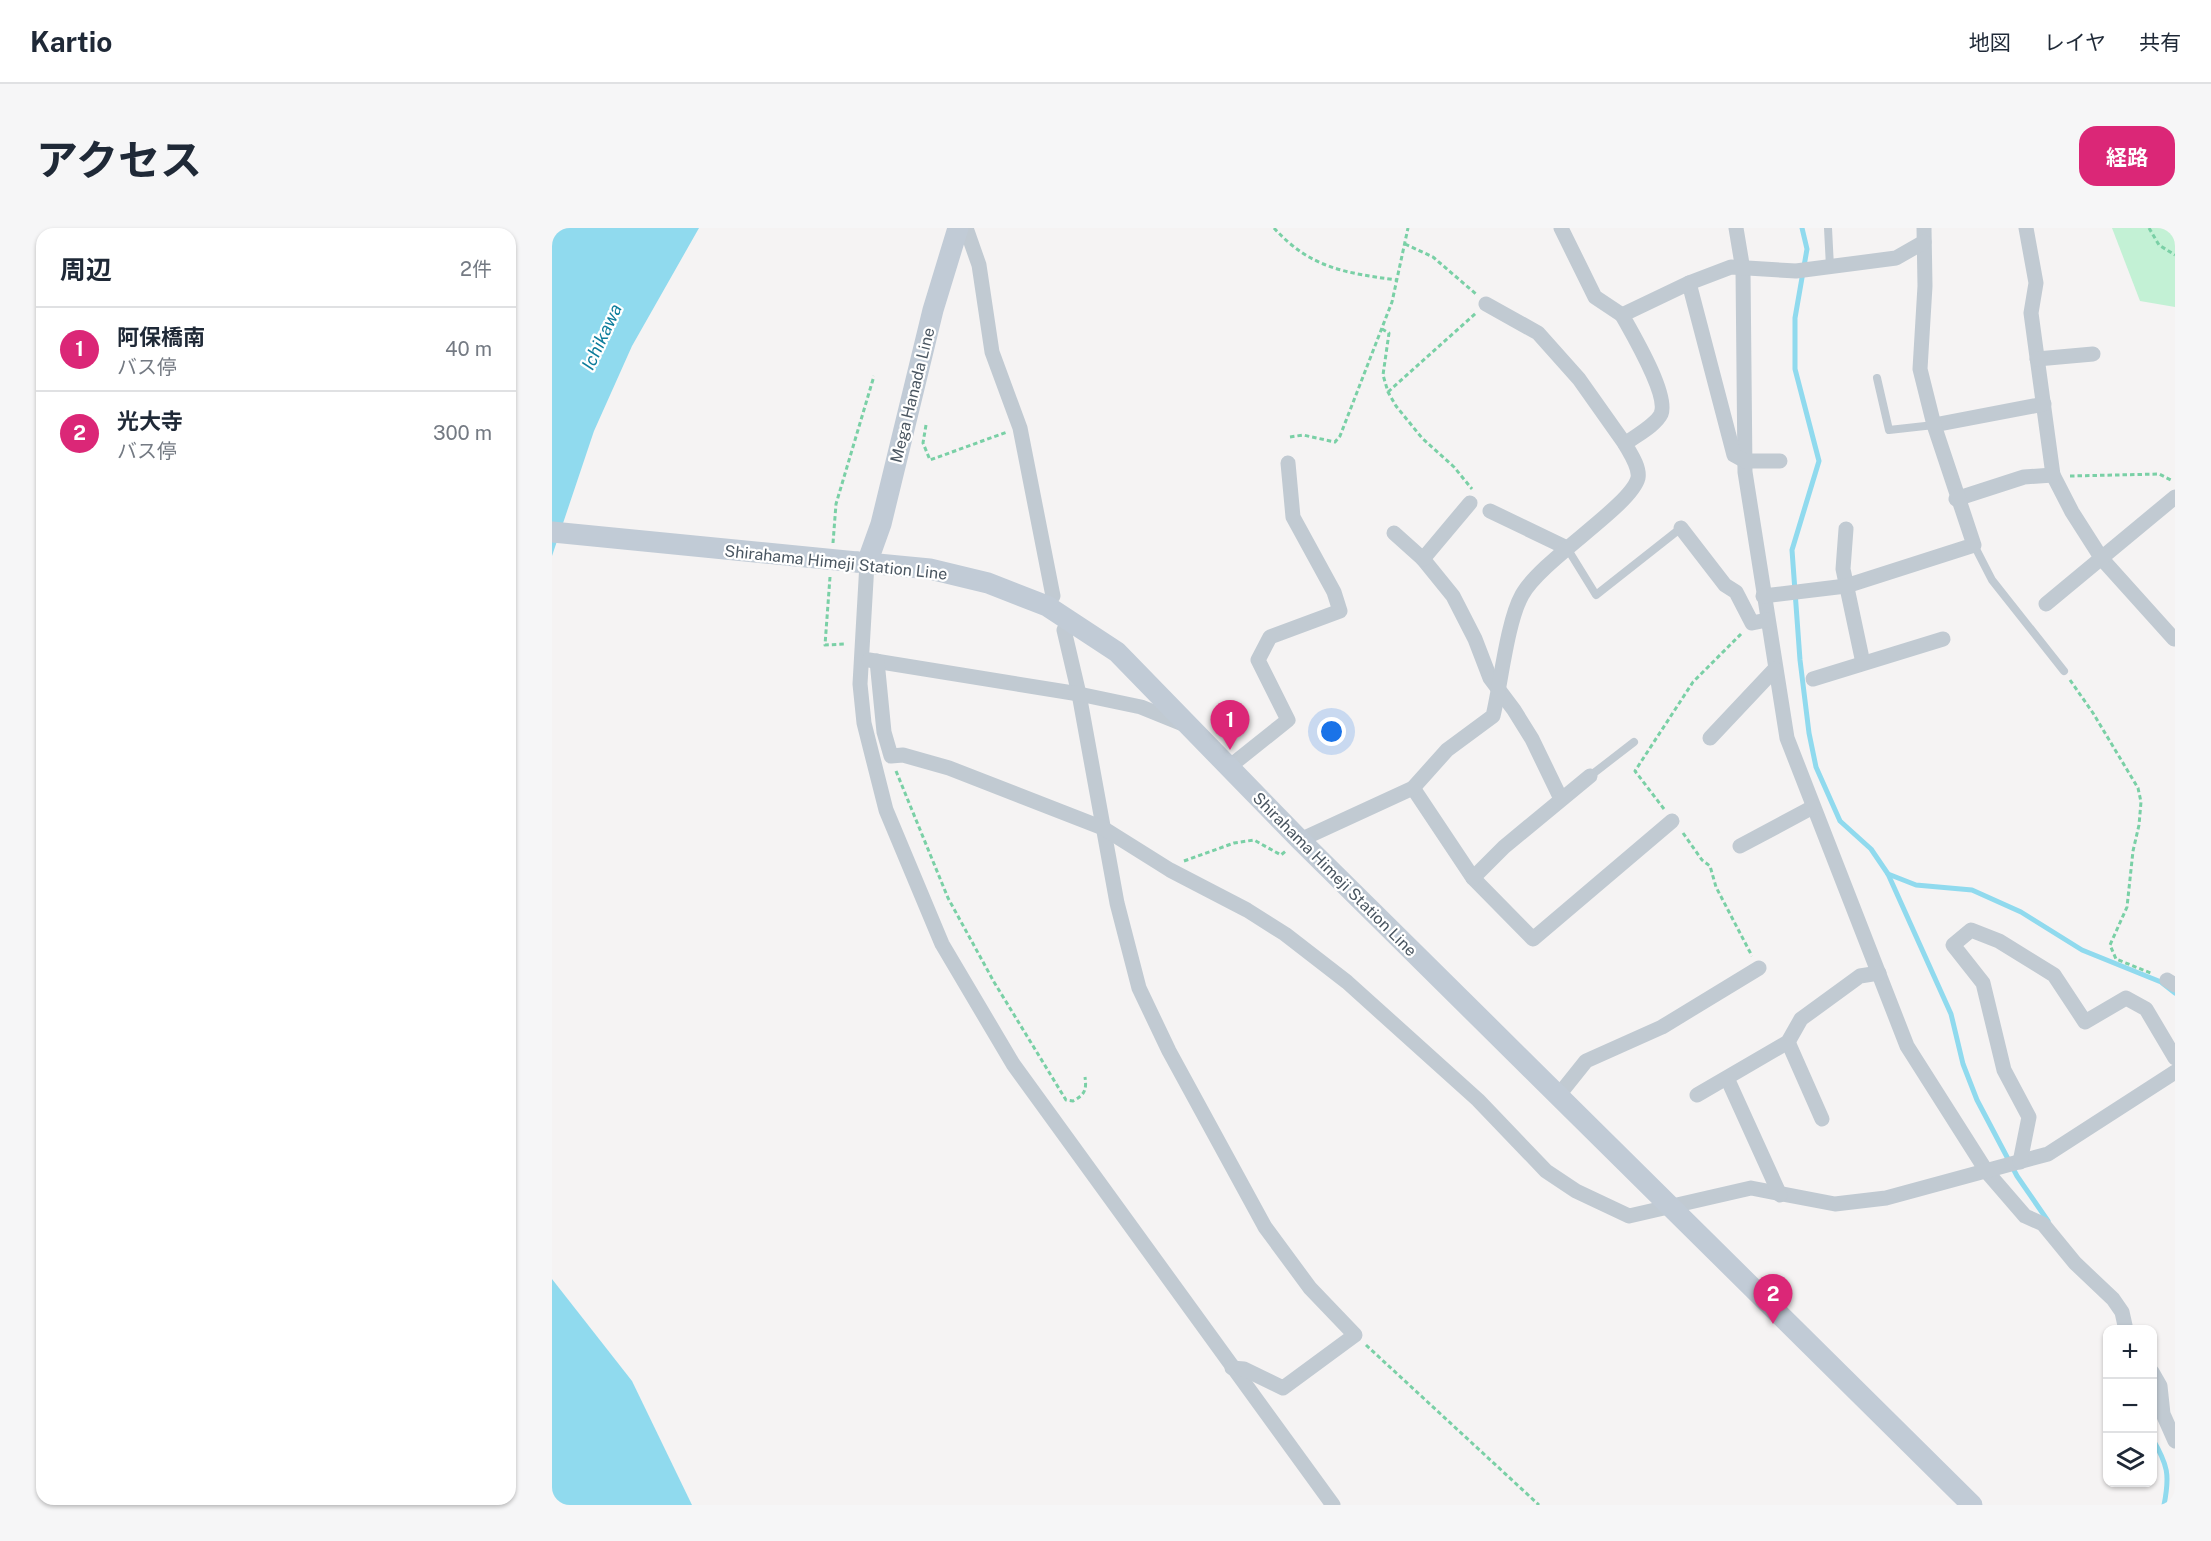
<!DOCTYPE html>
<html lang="ja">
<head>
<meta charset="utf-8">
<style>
  :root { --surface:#fff; --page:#f6f6f7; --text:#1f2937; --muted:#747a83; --line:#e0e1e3; --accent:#db2777 }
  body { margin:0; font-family:"Public Sans","Noto Sans JP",sans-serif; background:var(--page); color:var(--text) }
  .controls { position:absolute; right:18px; bottom:18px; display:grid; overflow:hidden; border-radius:12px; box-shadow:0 2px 4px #0004 }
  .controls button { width:54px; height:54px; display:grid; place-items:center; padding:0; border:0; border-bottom:2px solid var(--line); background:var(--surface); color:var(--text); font:30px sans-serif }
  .you { position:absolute; left:780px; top:504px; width:21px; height:21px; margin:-15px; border:4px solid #fff; border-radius:50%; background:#1a73e8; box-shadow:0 0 0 9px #1a73e833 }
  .badge { display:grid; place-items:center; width:39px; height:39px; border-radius:50%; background:var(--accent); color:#fff; font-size:20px; font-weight:700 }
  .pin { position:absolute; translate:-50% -50px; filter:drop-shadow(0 2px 3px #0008) }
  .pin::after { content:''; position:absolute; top:32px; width:21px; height:18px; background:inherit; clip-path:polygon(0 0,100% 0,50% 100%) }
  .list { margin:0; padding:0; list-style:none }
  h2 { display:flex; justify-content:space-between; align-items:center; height:78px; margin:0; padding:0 24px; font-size:26px }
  h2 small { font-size:20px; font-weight:400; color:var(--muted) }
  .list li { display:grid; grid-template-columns:39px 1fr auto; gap:18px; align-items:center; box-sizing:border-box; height:84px; padding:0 24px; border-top:2px solid var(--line) }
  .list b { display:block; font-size:22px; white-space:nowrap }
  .list p { margin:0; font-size:20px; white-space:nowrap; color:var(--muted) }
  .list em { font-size:20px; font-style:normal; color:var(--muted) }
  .icon { flex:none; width:33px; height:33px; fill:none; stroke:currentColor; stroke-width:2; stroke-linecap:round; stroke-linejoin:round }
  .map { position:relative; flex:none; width:1623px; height:1277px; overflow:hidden; border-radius:18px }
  header { display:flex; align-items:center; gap:36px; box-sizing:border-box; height:84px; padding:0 30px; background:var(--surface); border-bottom:2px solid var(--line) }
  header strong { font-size:28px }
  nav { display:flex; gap:33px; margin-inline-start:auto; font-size:21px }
  .intro { display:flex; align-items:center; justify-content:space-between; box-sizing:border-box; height:144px; padding:0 36px }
  h1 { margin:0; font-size:42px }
  .button { padding:15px 27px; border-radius:18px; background:var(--accent); color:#fff; font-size:21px; font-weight:700 }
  main { display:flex; gap:36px; padding:0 36px }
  aside { flex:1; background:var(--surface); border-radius:18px; box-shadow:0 2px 4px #0004 }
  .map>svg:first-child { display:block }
</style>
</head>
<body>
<header>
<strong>Kartio</strong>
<nav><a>地図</a><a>レイヤ</a><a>共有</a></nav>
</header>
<div class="intro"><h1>アクセス</h1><a class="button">経路</a></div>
<main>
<aside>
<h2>周辺<small>2件</small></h2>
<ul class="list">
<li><span class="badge">1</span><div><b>阿保橋南</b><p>バス停</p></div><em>40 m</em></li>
<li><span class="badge">2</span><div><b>光大寺</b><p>バス停</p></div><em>300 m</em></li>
</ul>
</aside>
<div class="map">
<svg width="1623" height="1277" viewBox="0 0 1623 1277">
  <rect width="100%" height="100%" fill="#f5f3f3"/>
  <path fill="#c3f1d5" d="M1560 0H1623V79L1588 73Z"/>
  <g fill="#90daee">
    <path d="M3 0H147L80 118 42 203 0 328V7Z"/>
    <path d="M0 1051 80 1153 140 1277H0Z"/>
  </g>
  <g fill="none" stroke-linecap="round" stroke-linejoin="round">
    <g stroke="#90daee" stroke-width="5">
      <path d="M1250 0 1255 21 1243 90V141L1267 233 1240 322 1248 432 1257 505 1264 539 1288 593 1319 621 1336 646 1399 786 1411 836 1425 872 1465 948 1496 993"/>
      <path d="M1336 646 1364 657 1420 662 1469 684 1530 722 1609 754 1623 765"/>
      <path d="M1600 1210C1616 1237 1618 1247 1612 1277"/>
    </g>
    <g stroke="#7ad0a6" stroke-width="3" stroke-dasharray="4.5 3" stroke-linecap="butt">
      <path d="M722 0C758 40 793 45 845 52"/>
      <path d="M1597 0 1607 17 1623 27"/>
      <path d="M853 16 881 29 924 66"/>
      <path d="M830 101 837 105 831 147 836 164 844 178 870 210 902 239 920 261"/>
      <path d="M836 164 924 85"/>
      <path d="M374 197 371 215 378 232 455 204"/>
      <path d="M738 209 751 207 783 214 788 208 840 74 856 0"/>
      <path d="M1518 248 1607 246 1621 253"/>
      <path d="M281 315 284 276 322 148"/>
      <path d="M278 349 273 417 294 416"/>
      <path d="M1518 452 1541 485 1586 560 1589 574 1587 597 1581 623 1575 679 1558 717 1564 731 1601 746"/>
      <path d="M344 543 396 670 442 754 514 872 521 873C532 867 535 863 533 849"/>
      <path d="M1112 581 1083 543 1141 454 1189 406"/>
      <path d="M1131 605 1150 632 1158 638 1164 659 1200 728"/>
      <path d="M632 633 682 615 702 612 729 627 735 622"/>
      <path d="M814 1117 987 1277"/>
    </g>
    <g stroke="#c1cad2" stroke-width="8">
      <path d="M1276 0 1278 39"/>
      <path d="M1325 150 1337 202 1382 197"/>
      <path d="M1422 317 1440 352 1512 443"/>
      <path d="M1015 320 1044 367 1129 300"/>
      <path d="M1038 548 1082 514"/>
    </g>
    <g stroke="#c1cad2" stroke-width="15">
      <path d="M414 0 427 37 440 124 468 200 501 368"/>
      <path d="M1009 0 1043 69 1070 87"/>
      <path d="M1184 0 1191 42 1193 244 1235 510 1355 818 1435 944 1473 988 1491 996 1523 1035 1561 1071 1570 1084 1574 1102"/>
      <path d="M1474 0 1484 55 1479 85 1501 247 1520 284 1550 331 1622 411"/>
      <path d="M1137 55 1182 227 1193 233H1228"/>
      <path d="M934 76 986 105 1027 151 1073 216"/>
      <path d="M1485 131 1541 126"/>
      <path d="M1382 197 1492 176"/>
      <path d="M1404 271 1472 249 1501 247"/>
      <path d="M938 283 1015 320"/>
      <path d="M1129 300 1173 357 1184 364 1200 395 1215 392"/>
      <path d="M1294 301 1291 341 1311 435"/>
      <path d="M842 305 871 331 901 368 923 411 938 450 962 482 980 511 1009 571"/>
      <path d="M871 331 918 275"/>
      <path d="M315 335 308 456 312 495 334 582 390 716 461 836 781 1277"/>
      <path d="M1211 368 1294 358 1422 317 1382 197 1368 141 1373 58 1372 0"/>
      <path d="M1494 376 1623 269"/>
      <path d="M512 402 527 466 565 675 587 760 617 823 713 999 758 1060 803 1107 731 1160 692 1141 680 1140"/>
      <path d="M317 432 527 466 589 479 631 496"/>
      <path d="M325 433 332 504 339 528 351 527 397 540 551 600 618 642 695 682 733 706 795 754 926 872 994 943 1024 963 1077 988 1199 960 1283 976 1334 970 1496 926 1623 844"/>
      <path d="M1261 451 1391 411"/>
      <path d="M1158 510 1223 441"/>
      <path d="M677 539 736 492 706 432 718 409 788 383 782 364 741 289 736 235"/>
      <path d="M861 560 921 650 981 711 1120 593"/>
      <path d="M748 612 861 560 895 522 941 488C949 455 955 394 970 367 989 332 1079 278 1086 250 1088 239 1078 225 1073 216 1083 208 1104 197 1109 186 1117 167 1080 105 1070 87L1137 55 1179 39 1244 43 1344 30 1372 14"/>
      <path d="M1188 618 1261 579"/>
      <path d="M921 650 952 619 1038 548"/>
      <path d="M1615 752 1623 757"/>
      <path d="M1236 814 1270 891"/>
      <path d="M1175 850 1228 967"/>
      <path d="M1145 867 1236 814 1249 791 1308 748 1327 745"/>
      <path d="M1006 868 1034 833 1110 799 1207 740"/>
      <path d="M1468 934 1477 889 1452 842 1431 755 1401 717 1419 702 1447 713 1502 747 1533 794 1574 770 1594 781 1623 830"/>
      <path d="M1600 1144 1608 1158 1611 1186 1623 1213"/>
    </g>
    <g stroke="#c1cbd6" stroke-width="21">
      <path d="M305 334 378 341 436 355 495 378 565 424 748 612 1420 1277"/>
      <path d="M315 335 329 296 381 82 406 0"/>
    </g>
    <path stroke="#c1cbd6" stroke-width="21" d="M0 304 305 334"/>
  </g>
  <g text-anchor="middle" stroke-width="4.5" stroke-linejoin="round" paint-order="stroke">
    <g font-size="16" fill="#4a5661" stroke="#fff">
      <text transform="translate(360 167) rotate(-76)" y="6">Mega Hanada Line</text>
      <text transform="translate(284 334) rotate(6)" y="6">Shirahama Himeji Station Line</text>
      <text transform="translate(783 646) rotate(45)" y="6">Shirahama Himeji Station Line</text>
    </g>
    <g font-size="18" font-style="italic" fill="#0c7c9b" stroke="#fff">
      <text transform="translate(50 109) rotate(-65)" y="6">Ichikawa</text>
    </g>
  </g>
</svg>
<div class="controls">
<button>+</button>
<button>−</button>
<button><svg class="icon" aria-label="layers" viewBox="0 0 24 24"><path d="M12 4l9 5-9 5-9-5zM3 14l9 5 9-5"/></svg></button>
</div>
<div class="you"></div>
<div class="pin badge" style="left:678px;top:522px">1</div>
<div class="pin badge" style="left:1221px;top:1096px">2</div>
</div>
</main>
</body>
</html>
